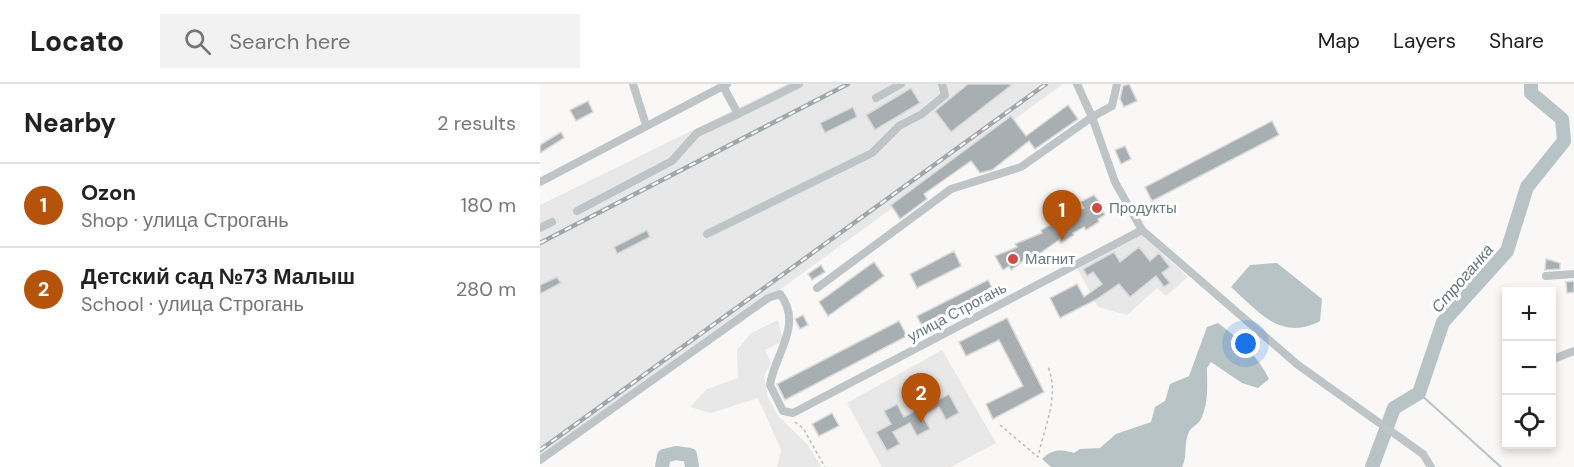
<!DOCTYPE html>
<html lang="en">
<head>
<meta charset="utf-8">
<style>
  :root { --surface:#fff; --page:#f2f2f2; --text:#222; --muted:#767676; --line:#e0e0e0; --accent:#b45309 }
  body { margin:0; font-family:"DM Sans",sans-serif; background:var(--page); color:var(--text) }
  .controls { position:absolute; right:18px; bottom:18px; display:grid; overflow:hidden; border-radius:0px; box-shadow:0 3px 9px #0003 }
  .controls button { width:54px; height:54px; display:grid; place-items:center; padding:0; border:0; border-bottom:2px solid var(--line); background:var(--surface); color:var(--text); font:30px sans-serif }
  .you { position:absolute; left:706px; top:260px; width:21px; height:21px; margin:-15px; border:4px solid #fff; border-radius:50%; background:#1a73e8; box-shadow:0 0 0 9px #1a73e833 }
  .badge { display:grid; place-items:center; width:39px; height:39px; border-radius:50%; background:var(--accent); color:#fff; font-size:20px; font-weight:700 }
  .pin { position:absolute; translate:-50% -50px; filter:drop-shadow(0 2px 3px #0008) }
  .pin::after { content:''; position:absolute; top:32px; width:21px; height:18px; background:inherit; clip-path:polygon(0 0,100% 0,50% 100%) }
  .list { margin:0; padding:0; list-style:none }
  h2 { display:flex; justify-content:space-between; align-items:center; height:78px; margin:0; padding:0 24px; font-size:26px }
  h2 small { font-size:20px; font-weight:400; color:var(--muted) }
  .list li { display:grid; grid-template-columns:39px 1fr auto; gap:18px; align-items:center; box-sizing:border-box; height:84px; padding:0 24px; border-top:2px solid var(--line) }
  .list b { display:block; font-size:22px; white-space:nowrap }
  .list p { margin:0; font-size:20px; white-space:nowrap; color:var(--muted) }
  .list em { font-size:20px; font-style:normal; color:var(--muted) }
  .icon { flex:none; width:33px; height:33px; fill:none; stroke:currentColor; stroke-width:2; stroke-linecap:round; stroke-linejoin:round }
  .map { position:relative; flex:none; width:1034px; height:383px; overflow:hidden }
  header { display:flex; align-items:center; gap:36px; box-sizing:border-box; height:84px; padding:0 30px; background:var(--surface); border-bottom:2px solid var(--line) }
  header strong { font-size:28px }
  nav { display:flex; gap:33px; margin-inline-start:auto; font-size:21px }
  .search { width:420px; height:54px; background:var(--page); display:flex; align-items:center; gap:15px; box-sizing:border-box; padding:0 21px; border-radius:0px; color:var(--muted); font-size:22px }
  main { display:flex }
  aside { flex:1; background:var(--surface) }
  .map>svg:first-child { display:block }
</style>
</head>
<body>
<header>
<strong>Locato</strong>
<div class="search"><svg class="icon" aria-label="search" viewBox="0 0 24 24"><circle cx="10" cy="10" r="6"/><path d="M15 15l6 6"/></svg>Search here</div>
<nav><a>Map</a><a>Layers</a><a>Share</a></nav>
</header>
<main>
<aside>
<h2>Nearby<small>2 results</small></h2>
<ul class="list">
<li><span class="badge">1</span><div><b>Ozon</b><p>Shop · улица Строгань</p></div><em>180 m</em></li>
<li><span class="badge">2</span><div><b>Детский сад №73 Малыш</b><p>School · улица Строгань</p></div><em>280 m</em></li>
</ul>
</aside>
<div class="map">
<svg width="1034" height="383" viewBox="0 0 1034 383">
  <rect width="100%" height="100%" fill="#f9f8f7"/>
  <g fill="#e7e8e7">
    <path d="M247 0H523L0 380V121Z"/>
    <path d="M601 150 648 193 626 212 617 204 587 231 558 223 537 184Z"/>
    <path d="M238 236 243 257 225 266 231 279 224 292 228 313 238 332 268 361 281 383H237L241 366 218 314 171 329 150 323 167 305 198 294 197 266 211 249Z"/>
    <path d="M402 266 456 359 411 383H342L307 319Z"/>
  </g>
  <g fill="#b7c3c5">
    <path d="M737 179 782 215 780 237C741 258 718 227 691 203L710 181Z"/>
    <path d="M678 239C698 254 718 272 729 295L718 304 702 299 671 278 667 284C667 300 669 319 661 335 659 340 651 343 649 348 643 360 648 372 642 383H511L502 375C512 365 521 365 534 369L540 365 560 364 576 350 611 338 615 323 625 317 630 300 649 292 667 243Z"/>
  </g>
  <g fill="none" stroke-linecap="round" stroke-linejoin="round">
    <path stroke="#b7c3c5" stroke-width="2" d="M879 309 961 383"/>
    <g stroke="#b7c3c5" stroke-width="14">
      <path d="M122 383 124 372 136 369 150 371 152 383"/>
      <path d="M832 383 854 324 879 309 903 238 967 167 987 103 1024 57 1022 35 991 9V0"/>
    </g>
  </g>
  <g fill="#a7afb3" stroke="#dbdad9" stroke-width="1.5">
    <path d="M428 0H473L411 48 395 27Z"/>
    <path d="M589 0 597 17 584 23 580 15 583 2Z"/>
    <path d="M371 4 380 19 335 46 326 31Z"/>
    <path d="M48 17 53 28 36 37 30 26Z"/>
    <path d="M528 21 538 35 495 65 489 57 452 86 440 89 431 77 384 110 387 115 360 135 351 121 471 32 486 52Z"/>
    <path d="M313 23 317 33 285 49 280 39Z"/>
    <path d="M732 37 739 51 612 117 605 103Z"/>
    <path d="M21 48 24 54 0 69V61Z"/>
    <path d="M585 62 591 75 581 80 575 66Z"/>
    <path d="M554 111 564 124 562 125 565 131 558 135 559 138 546 146 544 143 533 149 534 151 521 159 519 156 496 172 494 169 471 186 469 182 463 186 455 172 477 163 475 160 502 149 501 146 514 139 516 142 527 136 525 134 544 124 540 118Z"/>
    <path d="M107 146 110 153 77 170 74 163Z"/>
    <path d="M599 163 610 177 619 169 630 183 622 189 630 199 624 203 616 192 590 213 579 200 557 215 520 234 510 214 537 200 544 213 562 200 553 188 547 192 543 185 574 168 580 178Z"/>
    <path d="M414 167 421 182 377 204 370 190Z"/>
    <path d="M1006 175 1020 179V185L1005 186Z"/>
    <path d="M334 178 344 192 288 232 279 218Z"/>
    <path d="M281 181 285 188 272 196 268 190Z"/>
    <path d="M17 193 21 199 0 210V201Z"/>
    <path d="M448 196 455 209 384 246 377 232Z"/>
    <path d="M1034 197V208L1027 209 1026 198Z"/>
    <path d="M263 231 268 241 260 245 255 235Z"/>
    <path d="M467 234 504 308 453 335 446 320 483 302 459 256 426 272 419 258Z"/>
    <path d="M359 237 367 252 245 316 237 300Z"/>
    <path d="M387 305 394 318 409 310 419 329 406 336 399 323 383 332 390 345 377 352 370 339 353 348 360 360 347 367 336 348 351 340 344 327 357 320 364 333 380 324 374 312Z"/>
    <path d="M292 329 299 342 279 352 272 340Z"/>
  </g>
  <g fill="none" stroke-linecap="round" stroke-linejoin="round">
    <g stroke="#b9bdbe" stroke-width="1.5" stroke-dasharray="3 3" stroke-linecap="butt">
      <path d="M255 338 263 344 285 383"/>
      <path d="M460 341 498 373C504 343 520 312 508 283"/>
    </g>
    <g stroke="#bfc4c6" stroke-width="8">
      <path d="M93 0 106 41"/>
      <path d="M336 14 361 0"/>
      <path d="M198 30 259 0"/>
      <path d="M0 98 187 0"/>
      <path d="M37 127 132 77 157 49 198 30 183 2"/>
      <path d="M0 144 12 138"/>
      <path d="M602 146 758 281 883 370 891 383"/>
      <path d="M167 150 332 69 359 42 382 30 405 11 402 0"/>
      <path d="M1006 192 1034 190"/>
      <path d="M277 204 411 105 481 83 552 33 537 0"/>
      <path d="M1011 276 1034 267"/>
      <path d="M0 376 228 214 240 210C264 241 234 271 230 301L243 327 253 329 602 146 575 98 552 33 572 22 577 0"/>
    </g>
    <defs>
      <g id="rail">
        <path d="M0 159 308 0"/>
        <path d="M0 366 506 0"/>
      </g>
    </defs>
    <use href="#rail" stroke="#9fa7aa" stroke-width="4.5"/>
    <use href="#rail" stroke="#fff" stroke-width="2" stroke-dasharray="7" stroke-linecap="butt"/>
  </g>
  <g fill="#ce4d42" stroke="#fff" stroke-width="2">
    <circle cx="557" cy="124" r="6"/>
    <circle cx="473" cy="175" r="6"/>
  </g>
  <g text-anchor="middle" stroke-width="6" stroke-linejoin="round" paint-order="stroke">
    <g font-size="15" fill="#67787e" stroke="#fff" text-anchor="start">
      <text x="569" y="129">Продукты</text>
      <text x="485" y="180">Магнит</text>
    </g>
    <g font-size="15" fill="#67787e" stroke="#fff">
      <text transform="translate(417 228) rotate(-28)" y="5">улица Строгань</text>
    </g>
    <g font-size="16" font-style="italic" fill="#627678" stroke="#fff">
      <text transform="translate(922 194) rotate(-49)" y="6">Строганка</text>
    </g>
  </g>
</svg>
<div class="controls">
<button>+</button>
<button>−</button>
<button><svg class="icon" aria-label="locate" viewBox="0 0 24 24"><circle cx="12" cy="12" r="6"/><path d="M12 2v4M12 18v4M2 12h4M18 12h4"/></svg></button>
</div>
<div class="you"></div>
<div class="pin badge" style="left:522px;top:156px">1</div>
<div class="pin badge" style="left:381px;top:339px">2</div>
</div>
</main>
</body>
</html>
